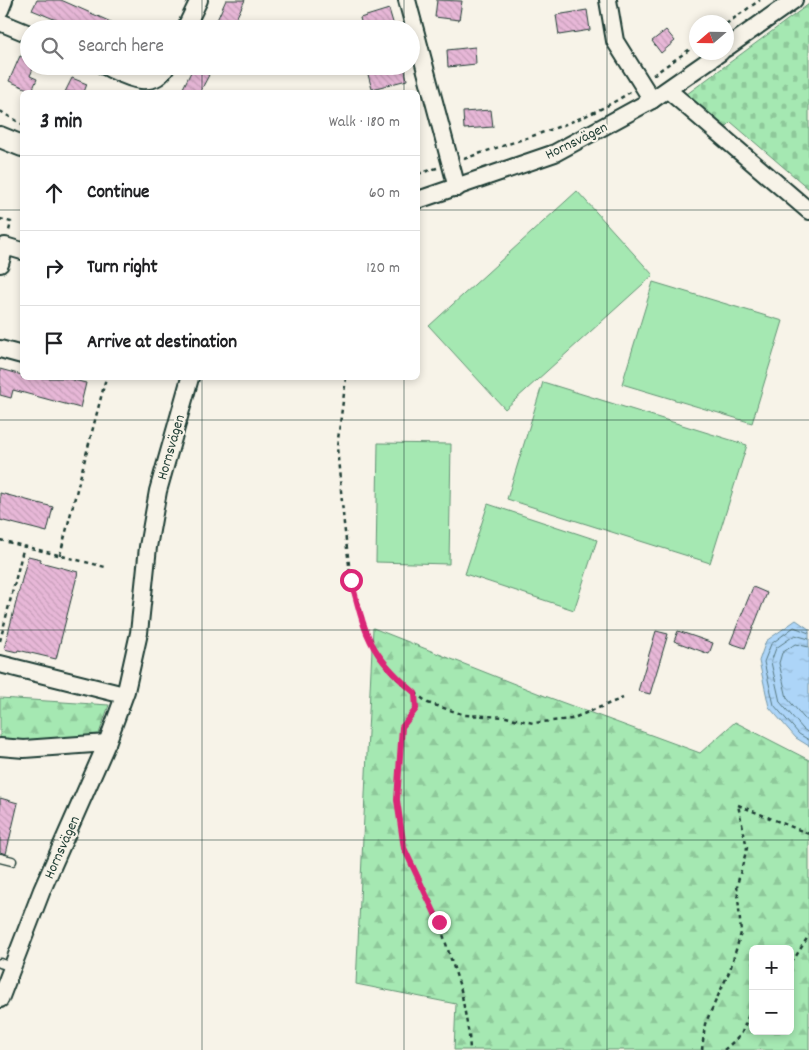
<!DOCTYPE html>
<html lang="en">
<head>
<meta charset="utf-8">
<style>
  :root { --surface:#fff; --page:#f2f2f2; --text:#202124; --muted:#757577; --line:#e0e0e0 }
  body { margin:0; font-family:Dekko,sans-serif; background:var(--page); color:var(--text) }
  .controls { position:absolute; right:15px; bottom:15px; display:grid; overflow:hidden; border-radius:8px; box-shadow:0 2px 8px #0003 }
  .controls button { width:45px; height:45px; display:grid; place-items:center; padding:0; border:0; border-bottom:1px solid var(--line); background:var(--surface); color:var(--text); font:25px sans-serif }
  .compass { position:absolute; left:689px; top:15px; width:45px; height:45px; border-radius:50%; background:var(--surface); box-shadow:0 2px 8px #0003; rotate:250deg }
  .stop { position:absolute; width:15px; height:15px; margin:-11px; border:4px solid #db2777; border-radius:50%; background:#fff }
  .stop.end { background:#db2777; border-color:#fff; box-shadow:0 1px 5px #0008 }
  .list { margin:0; padding:0; list-style:none }
  h2 { display:flex; justify-content:space-between; align-items:center; height:65px; margin:0; padding:0 20px; font-size:21px }
  h2 small { font-size:16px; font-weight:400; color:var(--muted) }
  .list li { display:grid; grid-template-columns:32px 1fr auto; gap:15px; align-items:center; box-sizing:border-box; height:75px; padding:0 20px; border-top:1px solid var(--line) }
  .list b { display:block; font-size:19px; white-space:nowrap }
  .list em { font-size:16px; font-style:normal; color:var(--muted) }
  .icon { flex:none; width:28px; height:28px; fill:none; stroke:currentColor; stroke-width:2; stroke-linecap:round; stroke-linejoin:round }
  .map { position:relative; flex:none; width:809px; height:1050px; overflow:hidden }
  .search { position:absolute; background:var(--surface); box-shadow:0 2px 8px #0003; left:20px; top:20px; width:400px; height:55px; display:flex; align-items:center; gap:12px; box-sizing:border-box; padding:0 18px; border-radius:28px; color:var(--muted); font-size:19px }
  .panel { position:absolute; background:var(--surface); box-shadow:0 2px 8px #0003; left:20px; top:90px; width:400px; height:290px; border-radius:8px }
  .map>svg:first-child { display:block }
</style>
</head>
<body>
<div class="map">
<svg width="809" height="1050" viewBox="0 0 809 1050">
  <defs>
    <pattern id="forest-firs" width="22" height="20" patternUnits="userSpaceOnUse" patternTransform="scale(1.25)"><rect width="22" height="20" fill="#a5e8b2"/><path d="M5 1l3.5 6h-7zM16 11l3.5 6h-7z" fill="#8ec89a"/></pattern>
    <pattern id="cemetery-stones" width="16" height="16" patternUnits="userSpaceOnUse" patternTransform="scale(1.25)"><rect width="16" height="16" fill="#a5e8b2"/><path d="M2 7V4a2 2 0 0 1 4 0v3zM10 15v-3a2 2 0 0 1 4 0v3z" fill="#8ec89a"/></pattern>
    <pattern id="water-ripples" width="26" height="14" patternUnits="userSpaceOnUse" patternTransform="scale(1.25)"><rect width="26" height="14" fill="#add5f8"/><path d="M2 4q2-2 4 0t4 0M15 11q2-2 4 0t4 0" fill="none" stroke="#94b8d5"/></pattern>
    <pattern id="building-back-hatch" width="6" height="6" patternUnits="userSpaceOnUse" patternTransform="scale(1.25)"><rect width="6" height="6" fill="#e7b7d7"/><path d="M-1 5l2 2M0 0l6 6M5-1l2 2" fill="none" stroke="#c69eb9"/></pattern>
  </defs>
  <rect width="100%" height="100%" fill="#f7f3e8"/>
  <filter id="ink" filterUnits="userSpaceOnUse"><feTurbulence type="fractalNoise" baseFrequency=".02" numOctaves="2"/><feDisplacementMap in="SourceGraphic" scale="10" xChannelSelector="R" yChannelSelector="G"/><feConvolveMatrix kernelMatrix="1 2 1 2 8 2 1 2 1" color-interpolation-filters="sRGB"/></filter>
  <g filter="url(#ink)">
    <g fill="#a5e8b2" stroke="#629273">
      <path d="M577 191 653 275 505 409 429 326Z"/>
      <path d="M653 282 783 321 752 423 622 384Z"/>
      <path d="M543 382 747 445 710 563 507 499Z"/>
      <path d="M378 443 451 444 449 564 376 562Z"/>
      <path d="M488 504 597 540 574 610 465 574Z"/>
    </g>
    <g fill="url(#forest-firs)" stroke="#629273" fill-rule="evenodd">
      <path d="M373 628 545 696 700 753 735 722 809 760V1050H454L456 1004 356 984ZM753 949H790V1031H753Z"/>
      <path d="M0 698 109 705 93 751 0 755Z"/>
    </g>
    <path fill="url(#cemetery-stones)" stroke="#629273" d="M809 4V189L731 122 724 129 687 94Z"/>
    <path fill="url(#water-ripples)" stroke="#7498aa" d="M796 620 809 629V746L796 738 769 707 759 661 766 641Z"/>
    <g fill="none" stroke-linecap="round" stroke-linejoin="round">
      <g stroke="#587a82" stroke-width="1">
        <path d="M809 633 794 627 771 644 764 662 774 705 799 734 809 740"/>
        <path d="M809 639 795 635 776 648 771 662 780 702 803 729 809 733"/>
        <path d="M809 647 795 644 782 653 779 663 787 698 809 724"/>
      </g>
    </g>
    <g fill="url(#building-back-hatch)" stroke="#1f3d34">
      <path d="M37 0H61L127 29H78L32 10Z"/>
      <path d="M226 0H245L231 29H213Z"/>
      <path d="M437 0 462 1 459 20 435 17Z"/>
      <path d="M389 9 394 26 384 29H363L360 18Z"/>
      <path d="M587 10 590 30 559 35 556 15Z"/>
      <path d="M666 30 675 41 661 53 652 41Z"/>
      <path d="M475 47 476 64 448 67 447 50Z"/>
      <path d="M20 56 29 59V66H34L30 76 37 79 32 91 9 81Z"/>
      <path d="M385 66H404L407 80 372 89 367 71Z"/>
      <path d="M193 68 209 75 200 92H181Z"/>
      <path d="M72 78 87 84 84 92H65Z"/>
      <path d="M491 110 493 127 464 129 463 112Z"/>
      <path d="M0 369 22 375V378H65L86 383 80 408 13 390 11 398 0 395Z"/>
      <path d="M0 493 53 507 47 532 0 520Z"/>
      <path d="M28 556 41 559 40 562 78 572 56 659 18 650 17 652 4 649Z"/>
      <path d="M753 587 767 593 745 648 730 643Z"/>
      <path d="M656 631 668 634 650 694 638 691Z"/>
      <path d="M678 631 713 643 709 654 674 641Z"/>
      <path d="M0 798 18 803 6 854 0 852Z"/>
    </g>
    <g fill="none" stroke-linecap="round" stroke-linejoin="round">
      <defs>
        <g id="service">
          <path d="M0 858 12 861"/>
          <path d="M0 963 12 967"/>
        </g>
        <g id="minor">
          <path d="M407 0 457 188"/>
          <path d="M608 0 615 41 652 100"/>
          <path d="M0 10 4 0"/>
          <path d="M0 22 29 34"/>
          <path d="M185 29 199 0"/>
          <path d="M726 48 794 0"/>
          <path d="M104 66C124 75 152 93 167 66"/>
          <path d="M668 90 809 211"/>
          <path d="M418 200 555 153 652 100 721 52"/>
          <path d="M0 264 5 246 22 251"/>
          <path d="M0 349 22 355"/>
          <path d="M0 664 124 695"/>
          <path d="M0 747 24 749 107 743"/>
          <path d="M0 999 42 890 107 743 126 691 139 633 148 547 158 491 190 378"/>
        </g>
        <path id="tertiary" d="M0 137 22 146"/>
      </defs>
      <use href="#service" stroke="#1f3d34" stroke-width="11"/>
      <use href="#minor" stroke="#1f3d34" stroke-width="20"/>
      <use href="#tertiary" stroke="#1f3d34" stroke-width="24"/>
      <g stroke="#1f3d34" stroke-width="2.5" stroke-dasharray="4 4" stroke-linecap="butt">
        <path d="M726 24 760 0"/>
        <path d="M653 75 696 45"/>
        <path d="M0 111 22 124"/>
        <path d="M464 159C516 140 585 123 630 92"/>
        <path d="M418 174 437 168"/>
        <path d="M0 219 11 222 9 231"/>
        <path d="M346 378 337 447 344 524 351 581 364 624 377 653 397 678 428 703 465 715 506 717 533 723 571 719 623 698"/>
        <path d="M0 540 105 567"/>
        <path d="M60 555 106 378"/>
        <path d="M0 641 24 546"/>
        <path d="M415 693 416 709 402 727 397 800 404 848 439 922 461 990 469 1035 470 1050"/>
        <path d="M738 805 809 834"/>
        <path d="M790 961 796 956 809 935"/>
        <path d="M702 1050 705 1024 730 970 741 933 737 885 747 848 738 805"/>
        <path d="M724 1050 741 1035 753 1004"/>
      </g>
      <use href="#service" stroke="#f7f3e8" stroke-width="8"/>
      <use href="#minor" stroke="#f7f3e8" stroke-width="16"/>
      <use href="#tertiary" stroke="#f7f3e8" stroke-width="20"/>
    </g>
  </g>
  <g fill="none" stroke-linecap="round" stroke-linejoin="round" filter="url(#ink)">
    <path stroke="#db2777" stroke-width="6" d="M351 580C358 604 363 633 378 654 388 669 401 681 415 693L416 709 402 727 397 800 404 848 439 922"/>
  </g>
  <path fill="none" stroke="#1f3d34" stroke-width="1" stroke-opacity="0.55" d="M202 0V29M404 0V29M607 0V1050M202 66V92M404 66V92M0 210H22M418 210H809M202 378V1050M404 378V1050M0 420H809M0 630H809M0 840H809"/>
  <g text-anchor="middle" stroke-width="4.5" stroke-linejoin="round" paint-order="stroke">
    <g font-size="15" fill="#1f3d34" stroke="#f7f3e8">
      <text transform="translate(576 140) rotate(-26)" y="5">Hornsvägen</text>
      <text transform="translate(170 447) rotate(-74)" y="5">Hornsvägen</text>
      <text transform="translate(61 847) rotate(-66)" y="5">Hornsvägen</text>
    </g>
  </g>
</svg>
<div class="controls">
<button>+</button>
<button>−</button>
</div>
<svg class="compass" viewBox="-18 -18 36 36"><path d="M0-13l5 13h-10z" fill="#e53935"/><path d="M0 13l5-13h-10z" fill="#757577"/></svg>
<div class="stop" style="left:351px;top:580px"></div>
<div class="stop end" style="left:439px;top:922px"></div>
<div class="search"><svg class="icon" aria-label="search" viewBox="0 0 24 24"><circle cx="10" cy="10" r="6"/><path d="M15 15l6 6"/></svg>Search here</div>
<section class="panel">
<h2>3 min<small>Walk · 180 m</small></h2>
<ul class="list">
<li><svg class="icon" aria-label="ahead" viewBox="0 0 24 24"><path d="M12 20V5M6 11l6-6 6 6"/></svg><div><b>Continue</b></div><em>60 m</em></li>
<li><svg class="icon" aria-label="right" viewBox="0 0 24 24"><path d="M7 20v-9h11M14 6l5 5-5 5"/></svg><div><b>Turn right</b></div><em>120 m</em></li>
<li><svg class="icon" aria-label="arrive" viewBox="0 0 24 24"><path d="M6 21V4h12l-3 4 3 4H6"/></svg><div><b>Arrive at destination</b></div></li>
</ul>
</section>
</div>
</body>
</html>
